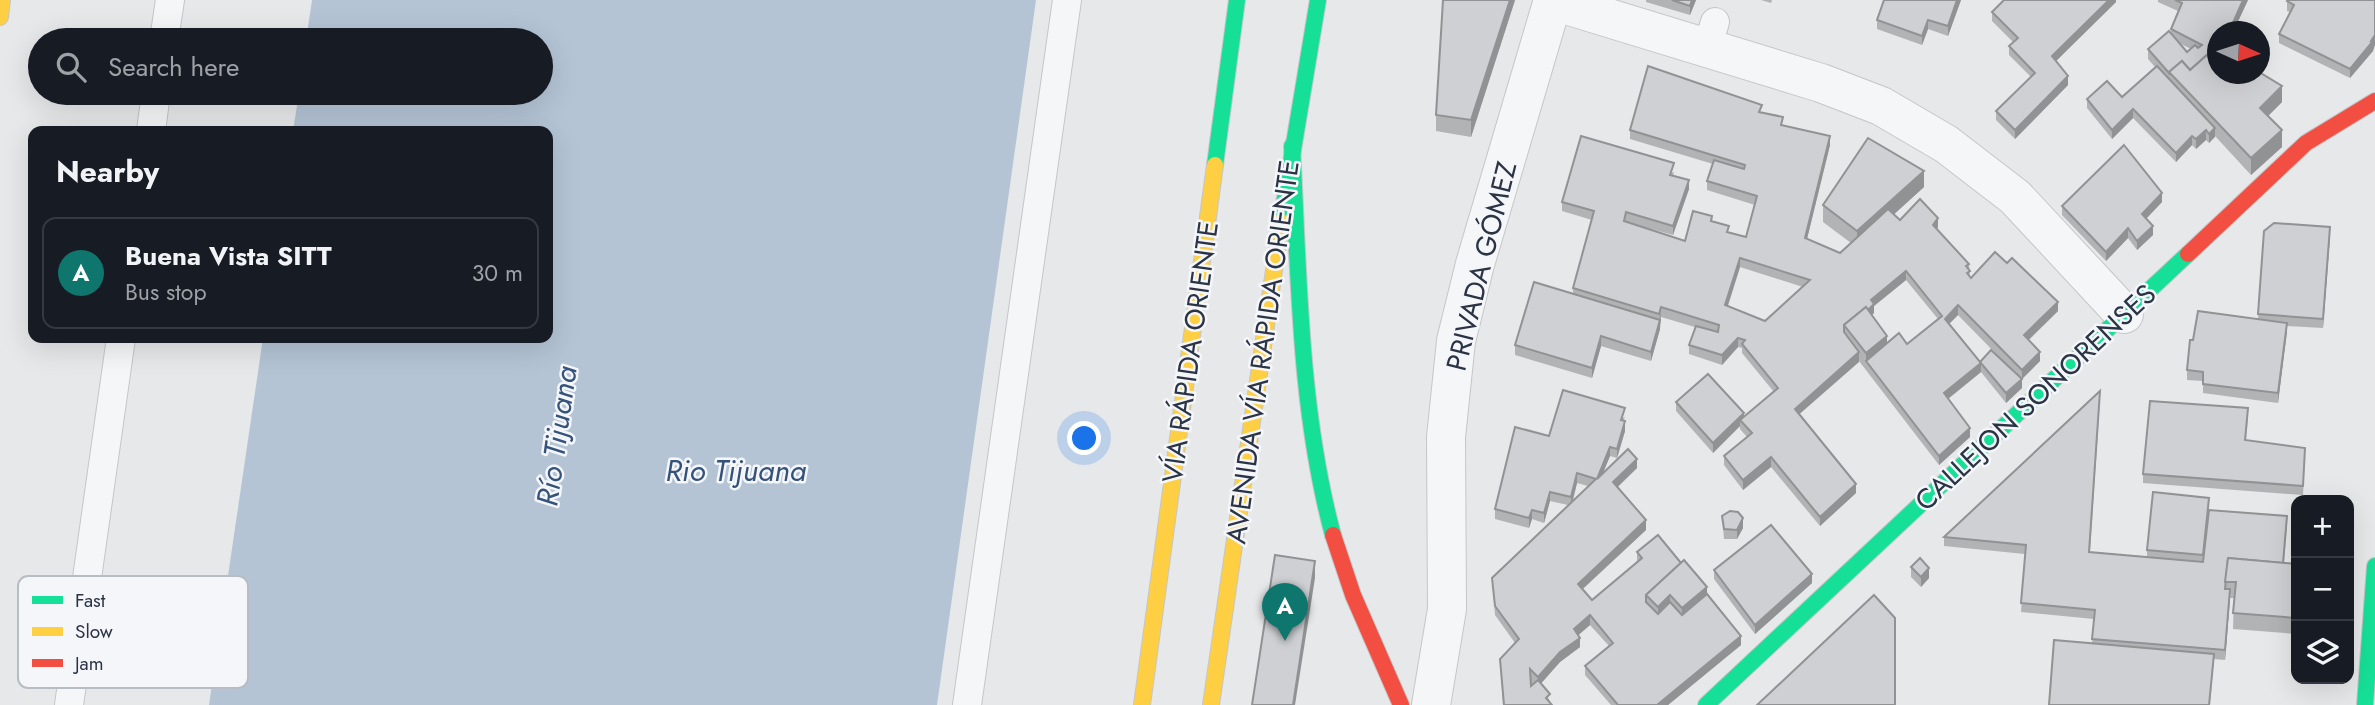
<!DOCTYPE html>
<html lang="en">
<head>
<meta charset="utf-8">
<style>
  :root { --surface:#171b24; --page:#242831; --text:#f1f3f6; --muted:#9ea1a6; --line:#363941; --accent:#0f766e }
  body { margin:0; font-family:Jost,sans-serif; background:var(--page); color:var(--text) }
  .controls { position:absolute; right:21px; bottom:21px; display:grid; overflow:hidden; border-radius:14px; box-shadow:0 7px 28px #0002 }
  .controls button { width:63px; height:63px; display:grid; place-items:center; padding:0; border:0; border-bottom:2px solid var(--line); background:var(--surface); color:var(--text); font:35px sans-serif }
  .compass { position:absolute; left:2207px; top:21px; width:63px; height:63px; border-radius:50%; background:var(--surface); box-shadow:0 7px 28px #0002; rotate:93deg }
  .you { position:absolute; left:1085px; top:439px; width:24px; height:24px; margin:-18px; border:5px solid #fff; border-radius:50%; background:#1a73e8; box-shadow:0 0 0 10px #1a73e833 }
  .badge { display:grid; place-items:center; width:46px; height:46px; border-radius:50%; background:var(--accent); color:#fff; font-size:23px; font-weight:700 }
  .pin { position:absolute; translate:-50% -58px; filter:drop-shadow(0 2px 4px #0008) }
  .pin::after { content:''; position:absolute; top:37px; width:24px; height:21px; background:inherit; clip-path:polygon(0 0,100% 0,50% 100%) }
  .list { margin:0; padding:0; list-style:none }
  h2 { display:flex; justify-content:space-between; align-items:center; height:91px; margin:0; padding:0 28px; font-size:30px }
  h2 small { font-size:23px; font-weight:400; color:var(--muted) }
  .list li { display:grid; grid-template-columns:46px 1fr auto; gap:21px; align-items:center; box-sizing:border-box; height:112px; margin:0 14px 14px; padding:0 14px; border:2px solid var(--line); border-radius:14px }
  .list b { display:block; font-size:26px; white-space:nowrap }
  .list p { margin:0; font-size:23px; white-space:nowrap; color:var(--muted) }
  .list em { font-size:23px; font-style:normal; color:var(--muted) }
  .icon { flex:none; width:38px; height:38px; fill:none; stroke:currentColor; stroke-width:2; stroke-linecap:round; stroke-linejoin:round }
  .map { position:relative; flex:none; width:2375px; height:705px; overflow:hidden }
  .search { position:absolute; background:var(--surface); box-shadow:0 7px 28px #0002; left:28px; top:28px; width:525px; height:77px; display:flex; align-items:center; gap:18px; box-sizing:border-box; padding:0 24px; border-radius:38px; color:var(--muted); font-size:26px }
  .panel { position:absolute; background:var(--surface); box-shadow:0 7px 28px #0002; left:28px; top:126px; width:525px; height:217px; border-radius:14px }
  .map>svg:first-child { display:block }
</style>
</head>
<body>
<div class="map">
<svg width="2375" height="705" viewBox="0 0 2375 705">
  <rect width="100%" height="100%" fill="#e6e8ea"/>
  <path fill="#b4c4d5" d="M312 0H1036L937 705H209L263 338H548V131H293L299 93H541V40H306Z"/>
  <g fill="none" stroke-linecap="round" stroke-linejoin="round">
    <defs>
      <g id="lane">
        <path d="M164 40 170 0"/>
        <path d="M1707 48 1715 22"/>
        <path d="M151 131 156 93"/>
        <path d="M69 705 121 338"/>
        <path d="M967 705 1067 0"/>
      </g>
      <g id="street">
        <path d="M1553 1 1821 83 1881 106 1946 144 2015 197 2124 314"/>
        <path d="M1431 705 1447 609 1446 437 1456 341 1475 264 1553 0"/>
      </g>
      <g id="fast">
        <path d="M1292 146C1299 275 1299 409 1333 535"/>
        <path d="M1215 165 1237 0"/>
        <path d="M1281 222 1318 0"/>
        <path d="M1706 705 2188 254"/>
        <path d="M2365 705 2375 566"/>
      </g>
      <g id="slow">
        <path d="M0 17 2 0"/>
        <path d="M1142 705 1215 165"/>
        <path d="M1211 705 1281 222"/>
      </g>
      <g id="jam">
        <path d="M2188 254 2306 143 2375 101"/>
        <path d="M1333 535 1353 595 1401 705"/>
      </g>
    </defs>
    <use href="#lane" stroke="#c4c6c8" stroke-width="30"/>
    <use href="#street" stroke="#c4c6c8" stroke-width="40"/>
    <use href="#fast" stroke="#c4c6c8" stroke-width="18"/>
    <use href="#slow" stroke="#c4c6c8" stroke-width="18"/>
    <use href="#jam" stroke="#c4c6c8" stroke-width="18"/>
    <use href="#lane" stroke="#f5f6f7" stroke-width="28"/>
    <use href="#street" stroke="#f5f6f7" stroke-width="38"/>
    <use href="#fast" stroke="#16e098" stroke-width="16"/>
    <use href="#slow" stroke="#ffcf43" stroke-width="16"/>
    <use href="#jam" stroke="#f24e42" stroke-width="16"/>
  </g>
  <g fill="#b1b3b5" fill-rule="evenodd">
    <path d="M1515 0 1471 137 1436 131V115Z"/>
    <path d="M1646 0H1696L1690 15 1646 2Z"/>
    <path d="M1761 0H1772L1771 3Z"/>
    <path d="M1961 0 1948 36 1928 29 1922 45 1877 29V20Z"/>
    <path d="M2116 0V2L2056 61 2068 85 2015 139 1996 120V111L2031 77 2009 55V46L2013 42 1992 21V12Z"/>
    <path d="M2158 0H2248L2233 32H2217V74L2282 102 2268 116 2282 147 2251 175 2215 136 2209 143 2206 140 2196 149 2192 145 2176 162 2133 118 2112 139 2087 108V99L2122 97 2155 67 2148 59V49L2171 34V29L2178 11 2158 2ZM2179 43 2191 49 2187 52Z"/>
    <path d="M2287 1 2373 48V51L2350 78 2279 43V34L2290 12 2287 11Z"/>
    <path d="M1762 112 1783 125 1830 145 1807 239 1840 253 1851 243 1823 222V205L1924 187 1894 214 1900 220 1938 227 1937 229 1969 264 1970 277 2058 311 2029 340 2040 361 2022 379V388L2006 403 1981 372 1948 399 1970 437 1939 465 1859 361 1799 414 1856 493 1820 526 1771 467 1743 490 1724 465V456L1747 437 1740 429V426L1713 453 1676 411V402L1744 417 1774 392 1742 353V348L1738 347 1722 365 1689 354V345L1695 327 1661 317 1660 329 1651 361 1601 346 1592 378 1515 355V345L1573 294V288L1592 220 1562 211V202L1674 172 1673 176 1689 189 1673 235 1626 222 1685 241 1712 222 1729 233 1746 237 1755 205 1707 190V181L1713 164 1630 139V130ZM1740 267 1803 287 1765 321 1728 306ZM1906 280 1938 319 1907 344 1887 343 1872 315 1874 313V306ZM1958 315 2008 366 1980 362 1949 324Z"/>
    <path d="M2162 202 2146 219 2153 235 2137 250 2128 238 2106 261 2062 215V206Z"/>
    <path d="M2264 231 2330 236 2323 328 2287 326 2278 403 2203 393V381L2187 380V370L2193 340 2258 319Z"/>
    <path d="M2100 400 2090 552 2147 557V550L2209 510 2287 525 2284 563 2296 564V634L2233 629 2234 598H2230L2225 660 2214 659 2210 705H2049L2092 644 2094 619 2021 612 2025 554 1944 546V537Z"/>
    <path d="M1625 417 1623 421 1625 431 1617 458 1610 456 1603 472 1637 468 1618 487 1646 530 1583 589 1592 600 1637 562V552L1707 594 1741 645 1668 705H1611L1585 675V666L1609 646 1590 625 1578 635 1580 647 1560 662 1540 684 1552 705H1503L1500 659 1515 643 1495 615 1492 578 1568 505 1550 501 1544 523 1532 519 1529 528 1495 519V509L1549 436ZM1577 483 1588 486 1573 501Z"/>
    <path d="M2248 418 2246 441 2305 457 2303 495 2143 483V474Z"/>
    <path d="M1722 516 1743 528 1737 539H1724Z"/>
    <path d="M1911 567 1929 578 1921 587 1911 577Z"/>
    <path d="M1714 570 1812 583 1755 634 1714 579Z"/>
  </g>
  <g fill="#909294">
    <path d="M1510 0H1515L1471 137V120Z"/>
    <path d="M1692 0H1696L1690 15V6Z"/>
    <path d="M1957 0H1961L1948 36V26Z"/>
    <path d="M2109 0H2116V2L2052 65V56Z"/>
    <path d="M2243 0H2248L2233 32H2229Z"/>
    <path d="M1928 20V29L1922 45V36Z"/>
    <path d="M2375 35V45L2373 51 2350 78V69Z"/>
    <path d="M2068 76V85L2015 139V130Z"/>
    <path d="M2282 86V102L2260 124V108Z"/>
    <path d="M2133 109V118L2112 139V130Z"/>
    <path d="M2215 128V137L2209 143V134Z"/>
    <path d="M2206 130V140L2196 149V139Z"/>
    <path d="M2282 130V147L2251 175V158Z"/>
    <path d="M1830 136V145L1805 247V238Z"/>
    <path d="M2192 136V145L2176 162V153Z"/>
    <path d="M1924 171V187L1857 248V231Z"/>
    <path d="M1689 180V189L1673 235V226Z"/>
    <path d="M2162 193V202L2142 223V214Z"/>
    <path d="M1938 218V227L1933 234V225Z"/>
    <path d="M2153 226V235L2137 250V241Z"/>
    <path d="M2330 227V236L2323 328V319Z"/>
    <path d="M2128 228V238L2106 261V252Z"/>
    <path d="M1740 258V267L1725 314V305Z"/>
    <path d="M1906 271V280L1874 306V313L1851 334 1871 300Z"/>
    <path d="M2058 302V311L2024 344V335Z"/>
    <path d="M1958 305V315L1945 328V319Z"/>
    <path d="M1661 307 1660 329 1651 361V352L1659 322Z"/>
    <path d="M2287 323V332L2278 403V393Z"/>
    <path d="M1601 336V346L1592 378V368Z"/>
    <path d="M1887 336V353L1866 361V353Z"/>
    <path d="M1738 338V347L1722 365V355Z"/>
    <path d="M1859 352V362L1795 418V409Z"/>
    <path d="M2040 352V361L2022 379V388L2006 403V393L2022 379V370Z"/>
    <path d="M1981 363V372L1944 402V393Z"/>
    <path d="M1744 413V423L1740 420V426L1713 453V443Z"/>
    <path d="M1625 421V431L1617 458V449Z"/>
    <path d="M1970 428V437L1939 465V456Z"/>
    <path d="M1610 447V456L1597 488V479Z"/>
    <path d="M1771 457V467L1743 490V480Z"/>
    <path d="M1637 459V468L1613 491V482Z"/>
    <path d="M1577 473V483L1571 506V497Z"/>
    <path d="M1856 484V493L1820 526V517Z"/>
    <path d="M1550 492V501L1544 523V513Z"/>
    <path d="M1532 510V519L1529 528V518Z"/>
    <path d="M1743 518V528L1737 539V530Z"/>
    <path d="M1646 520V530L1578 593V584Z"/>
    <path d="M1315 561V578L1295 705H1293Z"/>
    <path d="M1929 568V578L1921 587V577Z"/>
    <path d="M1812 574V583L1755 634V625Z"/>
    <path d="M1707 587V603L1682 625V608Z"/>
    <path d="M2230 589V598L2225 660V650Z"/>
    <path d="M1670 595V611L1658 623V607Z"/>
    <path d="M1590 615V625L1574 639V629Z"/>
    <path d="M1741 636V645L1668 705H1657Z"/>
    <path d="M1580 638V647L1560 662 1538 687V677L1560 652Z"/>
  </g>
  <g fill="#ced0d3" stroke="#909294" stroke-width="2" fill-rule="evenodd">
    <path d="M1443 0H1510L1471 120 1436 115Z"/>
    <path d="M1672 0H1692L1690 6Z"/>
    <path d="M1884 0H1957L1948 26 1928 20 1922 36 1877 20Z"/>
    <path d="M2004 0H2109L2052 56 2068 76 2015 130 1996 111 2035 73 2009 46 2018 38 1992 12Z"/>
    <path d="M2175 0H2243L2229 32H2217V46L2190 70 2182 61 2169 72V73L2148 49 2169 31 2187 52 2195 45 2198 48 2202 45 2171 29 2182 3Z"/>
    <path d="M2288 0H2375V35L2371 41H2373L2350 69 2279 34 2294 5 2287 1Z"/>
    <path d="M2217 46V74H2259V72L2282 86 2260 108 2282 130 2251 158 2169 72 2182 61 2190 70Z"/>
    <path d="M1648 66 1762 105 1759 112 1783 117 1781 125 1830 136 1805 238 1840 253 1888 209 1900 220 1920 199 1938 218 1933 225 1969 264 1966 266 1970 271 1967 273 1971 278 1995 252 2007 263 2012 258 2058 302 2024 335 2040 352 2022 370 1958 305 1945 319 1981 363 1944 393 1970 428 1939 456 1866 361 1899 333 1907 344 1942 316 1906 271 1871 300 1874 304 1868 310 1866 307 1844 325V332L1859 352 1795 409 1856 484 1820 517 1771 457 1743 480 1724 456 1752 433 1740 420 1778 388 1742 344 1745 340 1738 338 1722 355 1689 345 1696 326 1718 332 1719 325 1661 307 1659 314 1573 288 1594 211 1562 202 1581 136 1674 163 1670 175 1689 180 1673 226 1626 212 1624 221 1685 241 1693 211 1712 216 1711 221 1729 226 1727 232 1746 237 1757 196 1707 181 1714 160 1744 169 1745 165 1630 130ZM1740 258 1810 280 1765 321 1725 305Z"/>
    <path d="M2157 66 2215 128 2209 134 2206 130 2196 139 2192 136 2176 153 2133 109 2112 130 2087 99 2107 81 2122 97Z"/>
    <path d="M1868 138 1924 171 1857 231 1823 205Z"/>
    <path d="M2124 145 2162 193 2142 214 2153 226 2137 241 2128 228 2106 252 2062 206Z"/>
    <path d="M2274 223 2330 227 2323 319 2258 314 2264 231Z"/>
    <path d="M1534 282 1660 320 1651 352 1601 336 1592 368 1515 345Z"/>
    <path d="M1866 307 1887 336 1866 353 1844 325Z"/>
    <path d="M2198 311 2287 323 2278 393 2203 384V372L2187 370 2190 340H2193Z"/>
    <path d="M1991 350 2022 379 2006 393 1980 362Z"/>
    <path d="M1708 374 1744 413 1713 443 1676 402Z"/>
    <path d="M1563 390 1625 408 1621 420 1625 421 1617 449 1610 447 1597 479 1628 449 1637 459 1613 482 1646 520 1578 584 1592 600 1642 558 1637 552 1658 535 1681 563 1646 595V602L1658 614 1670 602 1682 615 1707 594 1741 636 1657 705H1618L1585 666 1613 643 1590 615 1574 629 1580 638 1560 652 1538 677 1530 669 1531 686 1538 680 1550 694 1546 698 1552 705H1504L1500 659 1519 639 1495 606 1492 578 1596 479 1577 473 1571 497 1550 492 1544 513 1532 510 1529 518 1495 509 1515 427 1549 436Z"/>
    <path d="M2100 391 2089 552 2203 562 2209 510 2287 516 2283 563 2228 558 2225 589H2230L2225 650 2092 639 2095 610 2021 603 2026 545 1944 537Z"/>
    <path d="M2150 401 2248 408 2245 440 2305 448 2303 486 2143 474Z"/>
    <path d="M2153 492 2209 498 2203 555 2147 550Z"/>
    <path d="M1730 511 1738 512 1743 518 1737 530 1724 529 1722 516Z"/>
    <path d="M1771 525 1812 574 1755 625 1714 570Z"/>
    <path d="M1275 555 1315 561 1293 705H1252Z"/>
    <path d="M1920 558 1929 568 1921 577 1911 567Z"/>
    <path d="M2228 558 2296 564V618L2233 613 2236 582H2225Z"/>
    <path d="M1684 560 1707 587 1682 608 1670 595 1658 607 1646 595Z"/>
    <path d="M1874 595 1895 618V705H1757Z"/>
    <path d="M2054 640 2214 654 2209 705H2049Z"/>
  </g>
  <g text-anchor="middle" stroke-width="5" stroke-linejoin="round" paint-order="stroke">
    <g font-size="28" fill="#2b3445" stroke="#f4f6f9">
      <text transform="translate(1481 266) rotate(-76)" y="10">PRIVADA GÓMEZ</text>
      <text transform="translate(1190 352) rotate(-82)" y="10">VÍA RÁPIDA ORIENTE</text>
      <text transform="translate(1262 352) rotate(-82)" y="10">AVENIDA VÍA RÁPIDA ORIENTE</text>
      <text transform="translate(2035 397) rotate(-43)" y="10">CALLEJON SONORENSES</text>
    </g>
    <g font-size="30" font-style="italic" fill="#34527a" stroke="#f4f6f9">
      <text transform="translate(557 436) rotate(-82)" y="10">Río Tijuana</text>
      <text x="736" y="481">Rio Tijuana</text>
    </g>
  </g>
  <rect x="18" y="576" width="230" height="112" rx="10" fill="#f4f6f9" stroke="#b8bcc3" stroke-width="2"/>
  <rect x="32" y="596" width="31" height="8" fill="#16e098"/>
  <rect x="32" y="627" width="31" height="9" fill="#ffcf43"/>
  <rect x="32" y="659" width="31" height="8" fill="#f24e42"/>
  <g font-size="19" fill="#2b3445">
    <text x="75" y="607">Fast</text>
    <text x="75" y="638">Slow</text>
    <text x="75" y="670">Jam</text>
  </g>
</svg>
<div class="controls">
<button>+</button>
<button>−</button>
<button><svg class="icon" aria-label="layers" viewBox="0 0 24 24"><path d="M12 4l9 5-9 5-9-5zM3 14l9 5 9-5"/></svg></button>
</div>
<svg class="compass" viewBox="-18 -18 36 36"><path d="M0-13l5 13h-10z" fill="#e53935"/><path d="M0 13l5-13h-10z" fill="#9ea1a6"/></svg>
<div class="you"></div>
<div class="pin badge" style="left:1285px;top:641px">A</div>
<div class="search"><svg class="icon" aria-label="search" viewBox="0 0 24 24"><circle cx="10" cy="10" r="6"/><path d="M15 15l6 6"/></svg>Search here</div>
<section class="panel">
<h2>Nearby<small></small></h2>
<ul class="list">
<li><span class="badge">A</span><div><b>Buena Vista SITT</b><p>Bus stop</p></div><em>30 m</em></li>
</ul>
</section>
</div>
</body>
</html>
